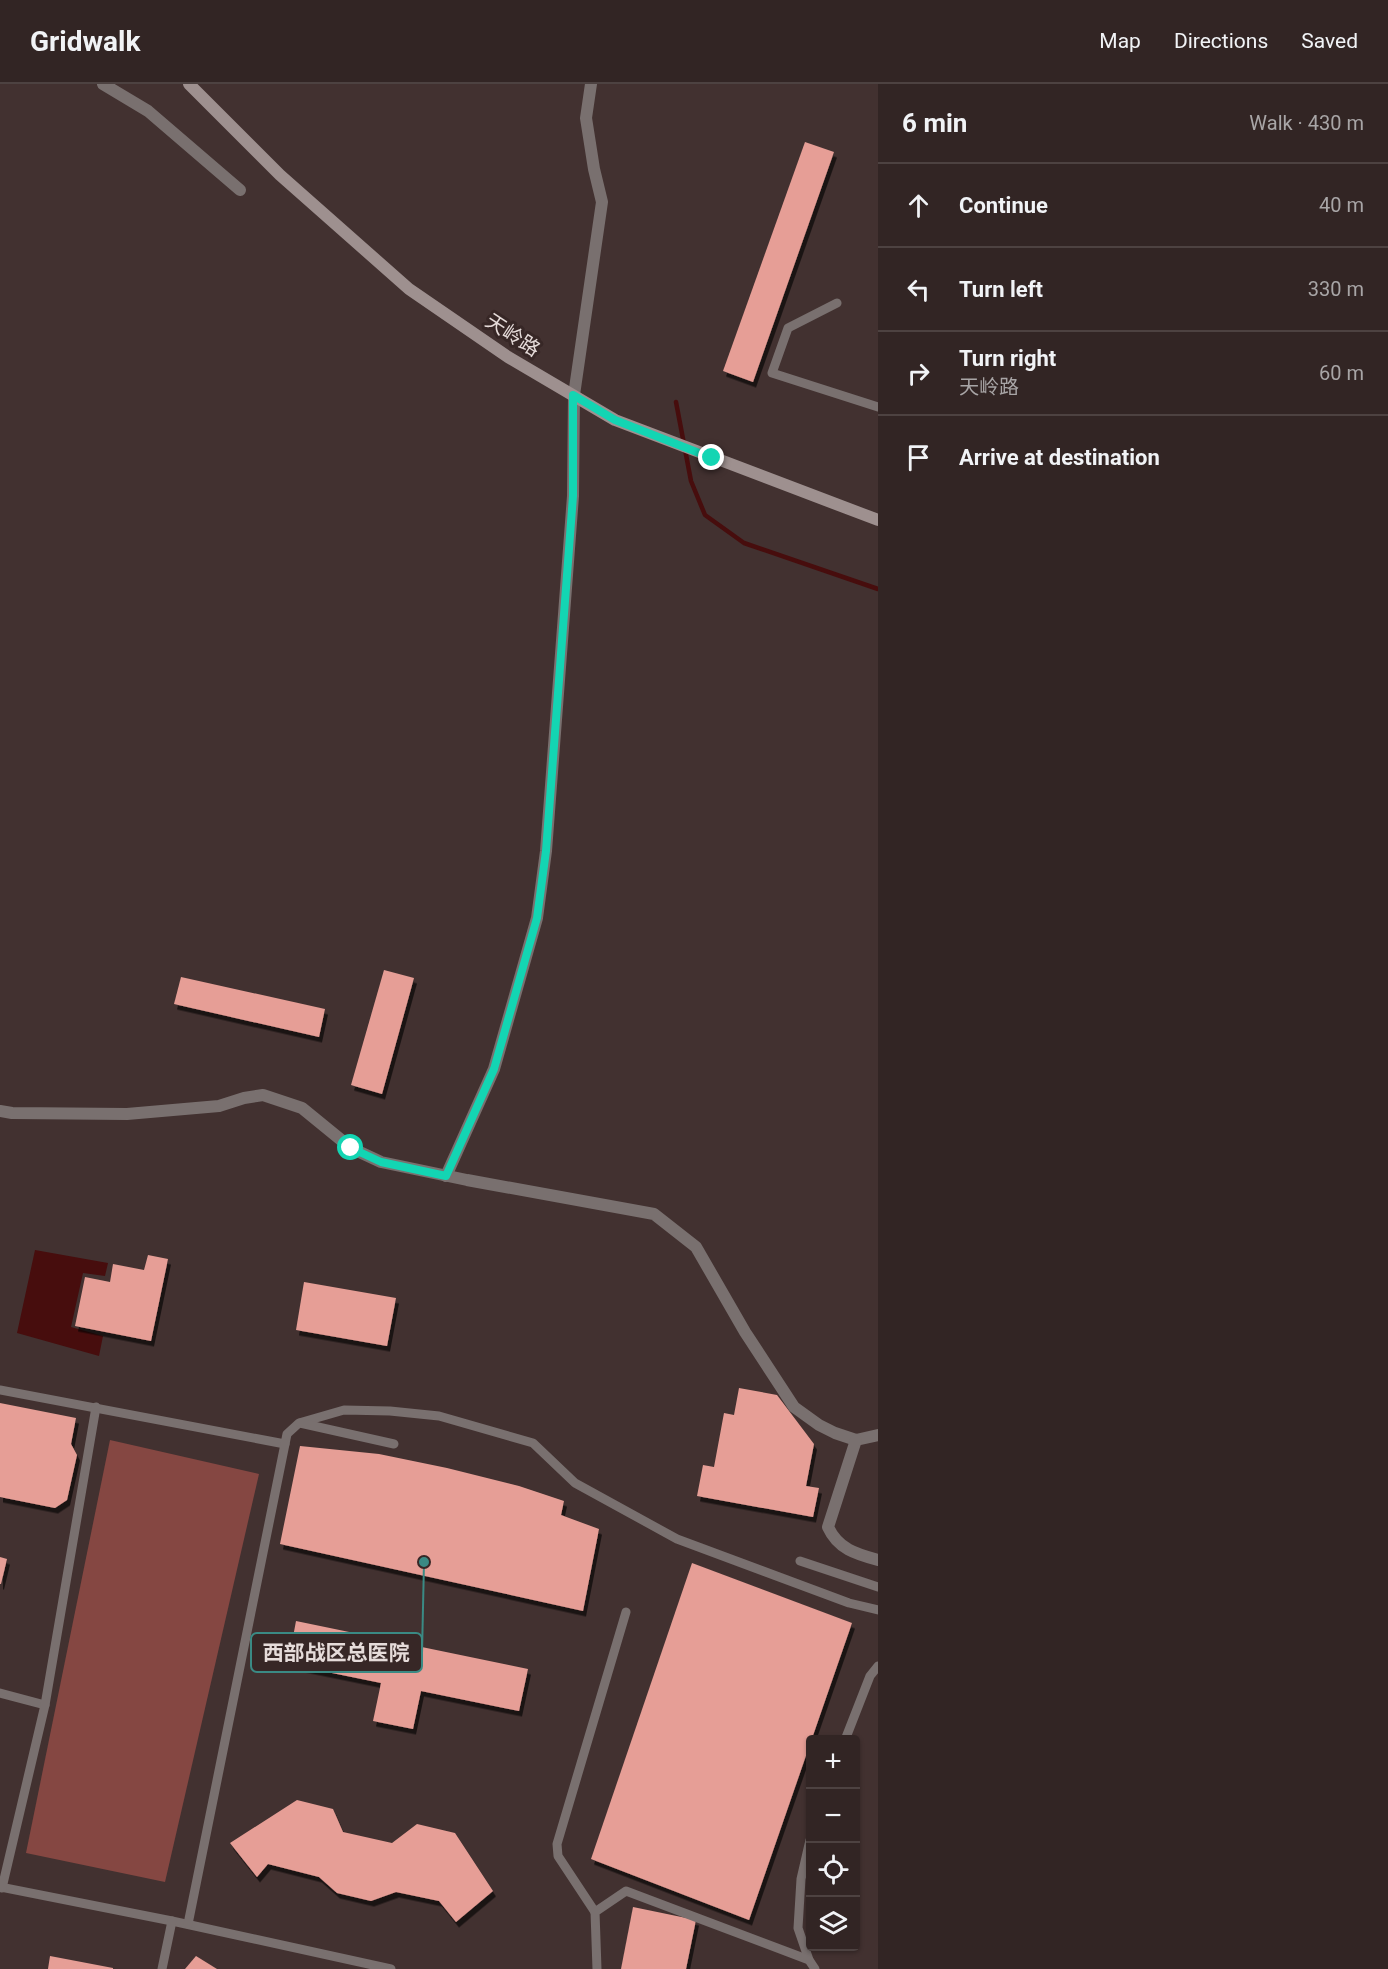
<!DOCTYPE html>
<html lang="en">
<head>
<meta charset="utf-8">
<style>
  :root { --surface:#322524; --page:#3d3131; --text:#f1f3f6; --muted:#a8a5a6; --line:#4d4241 }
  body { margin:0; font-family:Roboto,"Noto Sans SC",sans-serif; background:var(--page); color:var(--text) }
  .controls { position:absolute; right:18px; bottom:18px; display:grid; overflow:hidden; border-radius:6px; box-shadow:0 2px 4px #0004 }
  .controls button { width:54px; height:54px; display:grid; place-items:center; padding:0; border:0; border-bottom:2px solid var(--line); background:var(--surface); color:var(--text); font:30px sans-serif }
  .stop { position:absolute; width:18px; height:18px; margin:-14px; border:4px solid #13d5b3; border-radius:50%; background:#fff }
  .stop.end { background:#13d5b3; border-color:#fff; box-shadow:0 2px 6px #0008 }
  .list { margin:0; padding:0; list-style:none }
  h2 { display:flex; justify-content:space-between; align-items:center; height:78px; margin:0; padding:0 24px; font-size:26px }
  h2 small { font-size:20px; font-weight:400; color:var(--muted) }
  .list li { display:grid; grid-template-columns:39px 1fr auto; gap:18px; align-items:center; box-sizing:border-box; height:84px; padding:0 24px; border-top:2px solid var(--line) }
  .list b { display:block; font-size:22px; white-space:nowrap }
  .list p { margin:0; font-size:20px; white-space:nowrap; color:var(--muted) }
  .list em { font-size:20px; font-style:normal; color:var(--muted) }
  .icon { flex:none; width:33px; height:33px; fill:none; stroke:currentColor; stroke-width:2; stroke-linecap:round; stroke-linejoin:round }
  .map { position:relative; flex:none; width:878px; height:1885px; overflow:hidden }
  header { display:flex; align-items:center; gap:36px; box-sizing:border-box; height:84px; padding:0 30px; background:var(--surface); border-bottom:2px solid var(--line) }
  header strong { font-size:28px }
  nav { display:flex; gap:33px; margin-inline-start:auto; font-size:21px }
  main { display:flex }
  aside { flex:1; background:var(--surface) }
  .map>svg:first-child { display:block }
</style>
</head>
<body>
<header>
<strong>Gridwalk</strong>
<nav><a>Map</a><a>Directions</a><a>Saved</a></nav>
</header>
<main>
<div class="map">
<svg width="878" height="1885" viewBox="0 0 878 1885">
  <defs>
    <filter id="shadow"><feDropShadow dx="3" dy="5.5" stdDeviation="0" flood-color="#0009"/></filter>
  </defs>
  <rect width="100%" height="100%" fill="#423130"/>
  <path fill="#854742" d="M110 1356 259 1390 165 1798 26 1769Z"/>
  <path fill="#470d0d" d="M35 1166 108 1179 105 1192 83 1189 71 1243 103 1252 99 1272 17 1249Z"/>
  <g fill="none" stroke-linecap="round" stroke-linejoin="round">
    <path stroke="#470d0d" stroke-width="4.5" d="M676 318 691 397 705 431 744 459 878 505"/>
  </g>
  <g fill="#e69e96" filter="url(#shadow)">
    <path d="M805 58 834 68 753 298 723 287Z"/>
    <path d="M384 886 414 894 382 1010 351 1001Z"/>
    <path d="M181 893 325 925 319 953 174 920Z"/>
    <path d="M148 1171 168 1175 151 1257 75 1242 85 1193 110 1198 113 1180 144 1186Z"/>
    <path d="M304 1198 396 1214 387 1262 296 1246Z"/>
    <path d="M739 1304 777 1311 814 1360 806 1402 819 1404 813 1433 697 1412 703 1381 714 1383 724 1329 734 1331Z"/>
    <path d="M0 1319 76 1334 71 1360 77 1371 67 1416 55 1424 0 1413Z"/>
    <path d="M300 1362 379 1370 447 1384 519 1402 564 1417 561 1431 599 1445 583 1527 280 1460Z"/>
    <path d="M0 1473 7 1475 1 1500H0Z"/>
    <path d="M692 1479 852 1539 749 1836 591 1775Z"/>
    <path d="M296 1537 528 1585 519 1627 421 1607 413 1645 373 1637 381 1599 288 1580Z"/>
    <path d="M297 1716 333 1725 343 1748 392 1759 417 1740 455 1749 493 1807 456 1838 439 1817 396 1808 371 1817 337 1809 319 1793 268 1780 257 1793 230 1759Z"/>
    <path d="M633 1823 696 1836 686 1885H621Z"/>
    <path d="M50 1872 113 1884V1885H48Z"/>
    <path d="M196 1872 217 1885H185Z"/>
  </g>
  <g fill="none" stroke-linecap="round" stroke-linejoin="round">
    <g stroke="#79706f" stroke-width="9">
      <path d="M837 219 788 244 772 289 878 323"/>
      <path d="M0 1306 285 1360 287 1350 299 1339 344 1326 390 1327 439 1332 533 1359 575 1399 677 1455 849 1519 878 1526"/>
      <path d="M300 1339 394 1360"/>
      <path d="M800 1477 878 1503"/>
      <path d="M0 1609 45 1621"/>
      <path d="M845 1656 870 1592 878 1582"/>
      <path d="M0 1803 172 1837 391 1885"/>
      <path d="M2 1804 45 1621 96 1323"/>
      <path d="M595 1828 558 1772 557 1760 626 1528"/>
      <path d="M188 1840 285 1360"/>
      <path d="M809 1876 798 1844 801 1795 810 1756"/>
      <path d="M162 1885 172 1837"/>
      <path d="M597 1885 595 1828 626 1807 809 1876 815 1885"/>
    </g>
    <g stroke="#79706f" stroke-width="12">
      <path d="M103 0 148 27 240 106"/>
      <path d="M0 1027 12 1029 127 1030 219 1022 244 1014 263 1011 302 1024 351 1064 381 1078 467 1096 654 1130 696 1163 745 1248 794 1323 819 1341 835 1349 856 1356 878 1351"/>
      <path d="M446 1092 494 985 537 834 546 767 573 412 574 311 602 118 594 85 586 34 591 0"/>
      <path d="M856 1356 828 1443C838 1465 856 1470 878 1476"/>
    </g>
    <path stroke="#9e908f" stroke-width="12" d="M189 0 280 91 409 205 508 273 615 336 878 436"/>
  </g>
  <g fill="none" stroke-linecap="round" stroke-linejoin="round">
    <path stroke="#13d5b3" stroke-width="8" d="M351 1064 381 1078 446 1092 494 985 537 834 546 767 573 412V311L615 336 712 374"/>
  </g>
  <g text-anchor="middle" stroke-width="6" stroke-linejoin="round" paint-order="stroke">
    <g font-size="20" fill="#e6dcda" stroke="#372726">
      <text transform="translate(513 251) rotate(33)" y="7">天岭路</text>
    </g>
  </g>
  <path fill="none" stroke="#3a8a84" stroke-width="2" d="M424 1478L422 1569"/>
  <circle fill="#3a8a84" stroke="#372726" stroke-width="2" cx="424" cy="1478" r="6"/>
  <rect fill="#372726" stroke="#3a8a84" stroke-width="2" x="251" y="1549" width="171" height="39" rx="6"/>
  <g font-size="21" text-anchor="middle" font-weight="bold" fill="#e6dcda">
    <text x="336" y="1576">西部战区总医院</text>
  </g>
</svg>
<div class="controls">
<button>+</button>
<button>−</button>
<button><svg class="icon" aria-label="locate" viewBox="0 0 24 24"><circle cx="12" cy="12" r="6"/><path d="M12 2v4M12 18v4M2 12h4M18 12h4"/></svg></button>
<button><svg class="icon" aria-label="layers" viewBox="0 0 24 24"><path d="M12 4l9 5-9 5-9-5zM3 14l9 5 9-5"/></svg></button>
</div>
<div class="stop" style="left:351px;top:1064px"></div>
<div class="stop end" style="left:712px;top:374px"></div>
</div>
<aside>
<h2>6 min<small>Walk · 430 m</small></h2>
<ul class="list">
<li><svg class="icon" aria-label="ahead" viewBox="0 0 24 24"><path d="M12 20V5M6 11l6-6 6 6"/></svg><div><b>Continue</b></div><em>40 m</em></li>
<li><svg class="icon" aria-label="left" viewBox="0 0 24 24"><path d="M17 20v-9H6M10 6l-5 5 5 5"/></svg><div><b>Turn left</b></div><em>330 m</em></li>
<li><svg class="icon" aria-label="right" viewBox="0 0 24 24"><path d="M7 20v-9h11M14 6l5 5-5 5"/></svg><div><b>Turn right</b><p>天岭路</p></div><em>60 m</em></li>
<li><svg class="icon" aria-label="arrive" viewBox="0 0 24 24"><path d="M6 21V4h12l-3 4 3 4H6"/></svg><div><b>Arrive at destination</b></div></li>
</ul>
</aside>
</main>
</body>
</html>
